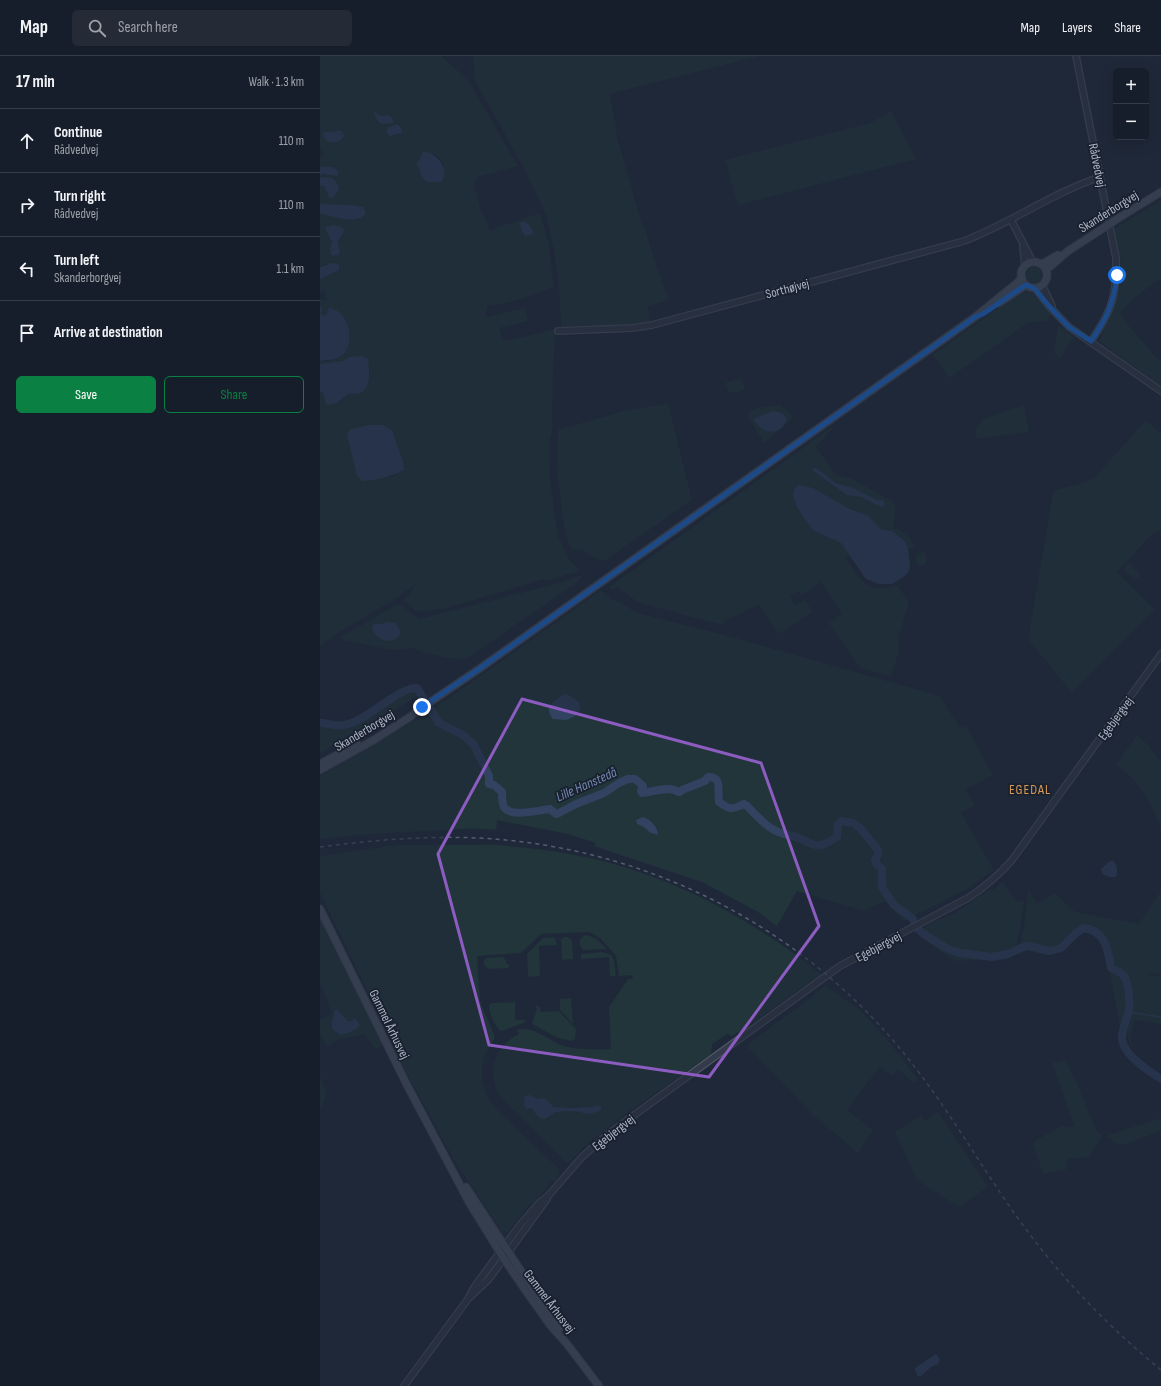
<!DOCTYPE html>
<html lang="en">
<head>
<meta charset="utf-8">
<style>
  :root { --surface:#171e2b; --page:#242b37; --text:#f1f3f6; --muted:#9ea2a9; --line:#363c47; --accent:#0b8043 }
  body { margin:0; font-family:"Sofia Sans Condensed",sans-serif; background:var(--page); color:var(--text) }
  .controls { position:absolute; right:12px; top:12px; display:grid; overflow:hidden; border-radius:6px; box-shadow:0 4px 16px #0002 }
  .controls button { width:36px; height:36px; display:grid; place-items:center; padding:0; border:0; border-bottom:1px solid var(--line); background:var(--surface); color:var(--text); font:20px sans-serif }
  .stop { position:absolute; width:12px; height:12px; margin:-9px; border:3px solid #1a73e8; border-radius:50%; background:#fff }
  .stop.end { background:#1a73e8; border-color:#fff; box-shadow:0 1px 4px #0008 }
  .list { margin:0; padding:0; list-style:none }
  h2 { display:flex; justify-content:space-between; align-items:center; height:52px; margin:0; padding:0 16px; font-size:17px }
  h2 small { font-size:13px; font-weight:400; color:var(--muted) }
  .list li { display:grid; grid-template-columns:26px 1fr auto; gap:12px; align-items:center; box-sizing:border-box; height:64px; padding:0 16px; border-top:1px solid var(--line) }
  .list b { display:block; font-size:15px; white-space:nowrap }
  .list p { margin:0; font-size:13px; white-space:nowrap; color:var(--muted) }
  .list em { font-size:13px; font-style:normal; color:var(--muted) }
  .actions { display:flex; gap:8px; padding:12px 16px }
  .actions a { flex:1; padding:9px 0; border:1px solid var(--accent); border-radius:6px; text-align:center; font-size:14px; color:var(--accent) }
  .actions .main { background:var(--accent); color:#fff }
  .icon { flex:none; width:22px; height:22px; fill:none; stroke:currentColor; stroke-width:2; stroke-linecap:round; stroke-linejoin:round }
  .map { position:relative; flex:none; width:841px; height:1330px; overflow:hidden }
  header { display:flex; align-items:center; gap:24px; box-sizing:border-box; height:56px; padding:0 20px; background:var(--surface); border-bottom:1px solid var(--line) }
  header strong { font-size:19px }
  nav { display:flex; gap:22px; margin-inline-start:auto; font-size:14px }
  .search { width:280px; height:36px; background:var(--page); display:flex; align-items:center; gap:10px; box-sizing:border-box; padding:0 14px; border-radius:6px; color:var(--muted); font-size:15px }
  main { display:flex }
  aside { flex:1; background:var(--surface) }
  .map>svg:first-child { display:block }
</style>
</head>
<body>
<header>
<strong>Map</strong>
<div class="search"><svg class="icon" aria-label="search" viewBox="0 0 24 24"><circle cx="10" cy="10" r="6"/><path d="M15 15l6 6"/></svg>Search here</div>
<nav><a>Map</a><a>Layers</a><a>Share</a></nav>
</header>
<main>
<aside>
<h2>17 min<small>Walk · 1.3 km</small></h2>
<ul class="list">
<li><svg class="icon" aria-label="ahead" viewBox="0 0 24 24"><path d="M12 20V5M6 11l6-6 6 6"/></svg><div><b>Continue</b><p>Rådvedvej</p></div><em>110 m</em></li>
<li><svg class="icon" aria-label="right" viewBox="0 0 24 24"><path d="M7 20v-9h11M14 6l5 5-5 5"/></svg><div><b>Turn right</b><p>Rådvedvej</p></div><em>110 m</em></li>
<li><svg class="icon" aria-label="left" viewBox="0 0 24 24"><path d="M17 20v-9H6M10 6l-5 5 5 5"/></svg><div><b>Turn left</b><p>Skanderborgvej</p></div><em>1.1 km</em></li>
<li><svg class="icon" aria-label="arrive" viewBox="0 0 24 24"><path d="M6 21V4h12l-3 4 3 4H6"/></svg><div><b>Arrive at destination</b></div></li>
</ul>
<div class="actions"><a class="main">Save</a><a>Share</a></div>
</aside>
<div class="map">
<svg width="841" height="1330" viewBox="0 0 841 1330">
  <rect width="100%" height="100%" fill="#1f2839"/>
  <g fill="#21353a" fill-rule="evenodd">
    <path d="M0 0H121L148 24 198 110 157 121 154 129 161 154 170 174 220 157 229 189 234 231C213 238 190 249 168 249L165 261 205 252 208 265 179 272 182 283 191 284 236 273 233 314 232 375 229 386 230 423 238 481 249 503 260 515 226 525 224 523 127 552 100 556 95 554 83 544 91 536 95 528 77 542 18 577 0 590V335L4 339 21 345 26 339 30 337C47 342 50 323 50 311L30 301 22 305 0 308V305L11 304 29 285 27 266 7 258 3 260 0 258 2 252 0 250V243L7 245 5 235 0 236V223L18 214 5 208 0 211V158C10 159 17 162 26 164 30 165 36 163 39 163L43 151 31 149 0 148V129L4 130 9 141 18 127 9 121 0 122V120L3 118 17 120 11 111H0V104L3 98 0 91ZM76 68 81 71 82 76 78 79 70 80 69 71ZM102 98C106 98 111 97 115 99 126 105 125 117 120 126H108C101 113 99 113 102 98ZM6 175 19 182 18 188 19 191 10 192C13 185 11 181 6 175ZM49 369H63L72 374 84 414 74 420 43 425Z"/>
    <path d="M153 0H439L289 38 297 74 296 77 322 169 324 170 337 212 349 244 328 250 330 266 312 269 243 271 241 268 239 232 234 194 226 158 202 109 155 25Z"/>
    <path d="M571 55 596 103 418 149 405 104 550 67Z"/>
    <path d="M841 144V222L819 238 800 256 808 269 841 307V330L779 285C790 262 801 239 801 213 801 200 796 186 794 173Z"/>
    <circle cx="714" cy="219" r="8"/>
    <path d="M704 235 713 237 732 257 727 265 709 266 629 322 613 299 696 239Z"/>
    <path d="M738 269 754 281 740 302 734 297Z"/>
    <path d="M421 322 425 332C420 338 414 337 408 335L405 327Z"/>
    <path d="M348 347 372 444 284 505 274 502 261 493 252 494 249 488 245 477 237 416 238 374 300 356Z"/>
    <path d="M460 349 474 361 444 387 429 363 428 356 441 351Z"/>
    <path d="M704 349 709 376 655 383 657 381 655 374 663 363Z"/>
    <path d="M826 364 841 378V475L832 478 797 516 835 554 752 637 708 583 733 437 736 434 764 427 775 421Z"/>
    <path d="M516 368 496 391 516 419 532 423 572 445 576 451 573 472C586 474 591 481 595 493L588 492 585 485 579 480 572 476 562 474 538 455 526 451 493 432 478 429 473 441 484 462 493 474 521 487 530 500 526 502C542 526 546 538 577 529L589 546 578 583 579 595 571 620 540 612 509 567 522 558 501 526 482 539 478 534 477 536 470 540 475 549 485 544 493 556 458 578 439 548 407 564 402 569 327 549 316 545 297 531 293 534 289 531Z"/>
    <path d="M603 496 606 497V507L601 510C596 509 595 504 596 500L598 497Z"/>
    <path d="M809 507 821 519 815 524 803 513Z"/>
    <path d="M263 519 255 528 146 603 129 602 104 597 93 592 72 594 23 584 21 581 76 549 84 551 99 563 228 530Z"/>
    <path d="M281 534 292 544 299 546 314 555 322 558 401 578 620 640 640 672 646 670 673 719 646 733 655 749 641 757 674 814 645 834 584 865 565 845 544 855 477 835 457 870 438 856 382 826 274 790 276 787 248 778 177 764 176 774C152 771 128 774 105 775 70 777 35 779 0 783V720L102 660 146 630Z"/>
    <path d="M90 633H95L98 638 96 641 22 685 0 697V669C6 670 12 674 18 674 33 675 77 642 90 633Z"/>
    <path d="M817 679 827 688 841 707V775C838 757 823 734 811 721 807 716 801 713 796 709Z"/>
    <path d="M76 789C98 789 121 789 143 789 154 789 165 788 176 789 214 792 253 797 290 807 367 828 442 870 503 920L490 926 427 971 412 980 407 978 392 988 391 998 306 1058 266 1089 249 1106H246L180 1041C166 1014 173 992 199 978L197 974C214 969 228 985 244 990 260 994 274 994 291 993L289 951 308 923H313L312 919 299 920 296 900 280 882 270 876 221 878 201 897 157 900 160 945 175 981 164 1002 162 1011V1024L167 1040 177 1054 238 1112 240 1117 234 1126 232 1125 219 1141 207 1152 186 1178 183 1177 134 1104 73 992 52 948 47 934 0 837V800ZM214 1042 226 1044 233 1051 255 1052 279 1050 245 1056H238L233 1057 228 1062H219L215 1056 203 1048 204 1046Z"/>
    <path d="M682 825 695 844 704 845 700 872 696 892 688 903 635 905 614 891 597 877 613 866 635 857 670 833 673 835Z"/>
    <path d="M708 835 717 847 735 837 755 856 819 868 841 835V918L832 917 827 921 831 919 841 921V968L815 964 810 978 812 991 810 990 807 976H800V969L786 898C783 891 778 878 770 875 760 872 753 888 745 892 737 897 727 899 718 897 715 897 712 895 709 894 705 894 701 897 698 899L704 871Z"/>
    <path d="M0 862 63 989 56 994 44 978 17 984 7 991 0 978V964L12 958 0 926Z"/>
    <path d="M265 879C275 880 280 886 287 893L263 894 260 889V883Z"/>
    <path d="M234 881 235 883 237 889 219 890 220 920 208 921 207 898 223 882Z"/>
    <path d="M244 881H248L252 885 253 903 242 904 241 883Z"/>
    <path d="M283 896 291 899 294 905 296 920H290L289 901 261 903V898Z"/>
    <path d="M183 901 186 904V908H189V912L168 913 164 909V904L167 902Z"/>
    <path d="M505 929 541 955 571 988 598 1023 594 1028 578 1013 573 1020 560 1011 527 1054 553 1074 538 1097 492 1058 429 992V987L496 938Z"/>
    <path d="M251 942 253 968 240 954V943Z"/>
    <path d="M195 946V964H205L204 967C197 968 186 975 180 975 175 969 168 956 169 949L172 947Z"/>
    <path d="M215 950H219L221 956 239 955 256 973 255 983 251 985 236 981 212 968 217 953Z"/>
    <path d="M746 1004 753 1022 756 1025 776 1074 782 1080 769 1101 747 1103V1113L723 1118 713 1086 742 1070 755 1071 732 1007Z"/>
    <path d="M0 1020C6 1034 8 1040 0 1054Z"/>
    <path d="M618 1056 668 1131 639 1151 597 1124 575 1076 601 1059 605 1065Z"/>
    <path d="M841 1062V1075L805 1088H798L786 1080Z"/>
  </g>
  <g fill="#324261">
    <path d="M55 56 61 60 68 59 73 63V67L61 68 56 62 54 57Z"/>
    <path d="M76 68 81 71 82 77 70 80 67 77V72Z"/>
    <path d="M18 75H21L24 79C22 86 15 87 9 86L4 82 3 77 5 76H11Z"/>
    <path d="M104 95C117 98 131 113 121 126H108C103 124 99 117 100 112L97 109V105H99L102 97Z"/>
    <path d="M0 111C8 111 14 109 19 117L17 120 3 118 0 120Z"/>
    <path d="M4 121C11 121 17 124 19 131 18 136 15 140 11 142L9 141 4 130 0 129V122Z"/>
    <path d="M0 148 31 149 43 151 46 157 45 159C32 170 14 159 0 158Z"/>
    <path d="M203 165C208 167 211 171 213 177L211 179 205 180 201 173 200 167Z"/>
    <path d="M12 169 19 170 24 173C24 178 20 180 18 185 17 189 21 192 19 198L13 200 11 198 10 192 12 186 5 172Z"/>
    <path d="M12 207 19 208V214L0 223V211Z"/>
    <path d="M0 250 2 252 1 258 3 260 7 258 9 251C12 253 17 254 20 257 31 267 34 291 21 300 14 305 7 303 0 305Z"/>
    <path d="M41 300 47 302C51 315 52 343 30 337 21 342 18 350 6 348L4 339 0 335V308L22 305 30 301Z"/>
    <path d="M453 355 462 357 467 363C465 372 455 378 446 375 442 374 437 368 434 364L435 362Z"/>
    <path d="M49 369H63L72 374 83 406 84 414C71 421 57 424 43 425L37 420 27 378 31 373Z"/>
    <path d="M495 411 517 428 531 431 557 444H563L565 449 563 451 559 450 542 441 527 439 492 414Z"/>
    <path d="M478 429 493 432 526 451 548 460 562 474 572 475 585 485 588 492 590 508 589 515 585 520 572 528H559L546 523 521 487 493 474 484 462 477 451 473 440 474 434Z"/>
    <path d="M68 566 76 567 81 577C74 591 54 585 52 570L54 568H62Z"/>
    <path d="M245 638C255 642 268 649 255 660 254 660 250 663 249 663 245 665 238 663 233 663 223 650 234 645 245 638Z"/>
    <path d="M323 761C330 763 338 771 338 779L331 777 322 770 317 768 316 764Z"/>
    <path d="M790 805H793C797 808 798 816 796 821 789 821 782 821 781 813Z"/>
    <path d="M15 953 17 954 28 965H32L35 962 40 969C34 976 29 977 20 979L12 973V967Z"/>
    <path d="M210 1039 217 1043 222 1042 227 1044 233 1051 255 1052 279 1050 281 1051V1054C272 1058 270 1059 260 1056 257 1055 243 1055 238 1056 232 1056 228 1064 222 1063 218 1062 214 1055 211 1052L207 1053C203 1049 204 1047 204 1042L206 1040Z"/>
    <path d="M616 1298 620 1304 618 1308 611 1311 601 1320H598L595 1314V1312Z"/>
  </g>
  <g fill="none" stroke-linecap="round" stroke-linejoin="round">
    <path stroke="#324261" stroke-width="1.5" d="M808 956 841 961"/>
    <path stroke="#324261" stroke-width="8" d="M0 667C9 667 15 671 24 669 48 665 78 631 97 632L119 667 143 679 154 689 169 720V728L174 729 182 736C182 741 182 747 184 751 191 762 219 754 230 753L236 758 239 757 256 748 284 737 299 727 308 723H315L320 727 323 730 321 735 322 737C332 736 350 729 358 736H360L362 734 385 725 388 721C403 720 397 736 399 746 411 754 410 754 424 748L427 750C437 760 448 773 461 777 465 779 470 779 474 780 496 788 494 796 517 781L518 768 521 765 533 767 540 772 558 794V799L555 804 557 809 562 813V831L574 849 592 862 598 873 605 879 628 893 640 897 672 901 688 898 703 891 709 890 730 895 741 892 755 878 763 872C785 874 788 893 791 912 795 914 799 915 802 918 809 923 810 946 809 954 807 964 798 980 804 990 810 1003 830 1016 841 1023"/>
    <defs>
      <g id="minor">
        <path d="M756 0 796 202C797 239 792 255 771 285"/>
        <path d="M691 164 713 206"/>
        <path d="M703 191 705 209"/>
        <path d="M722 229 732 250"/>
        <path d="M715 232 729 250 749 271 841 335"/>
        <path d="M238 275 313 272 332 269 644 185C691 167 732 137 780 121"/>
        <path d="M151 1240 169 1223 227 1143"/>
        <path d="M84 1330 148 1243 155 1230 200 1169 219 1147 229 1139 262 1101 288 1078 520 910 648 842C665 831 679 819 692 804L841 598"/>
      </g>
      <g id="major">
        <path d="M797 163 841 136"/>
        <circle cx="714" cy="219" r="13"/>
        <path d="M722 208 738 199"/>
        <path d="M726 214 748 195 785 171"/>
        <path d="M679 247 706 229"/>
        <path d="M0 708 37 688"/>
        <path d="M0 714 52 685 90 661 100 653 159 613 655 261 697 227 702 222"/>
        <path d="M0 853 87 1029 150 1148 184 1203 206 1235 230 1269 247 1288 279 1330"/>
        <path d="M146 1131 239 1273"/>
      </g>
    </defs>
    <use href="#minor" stroke="#4e5564" stroke-width="8"/>
    <use href="#major" stroke="#3d4453" stroke-width="9"/>
    <use href="#minor" stroke="#333a49" stroke-width="5.5"/>
    <use href="#major" stroke="#51596a" stroke-width="7"/>
    <path stroke="#555e71" stroke-width="1.5" stroke-dasharray="4 4" stroke-linecap="butt" d="M0 791C61 783 125 778 186 784 349 800 498 883 597 1014 637 1066 669 1124 708 1176 747 1228 791 1273 841 1314"/>
    <defs>
      <path id="major-bridge" d="M785 171 797 163"/>
    </defs>
    <use href="#major-bridge" stroke="#3d4453" stroke-width="9" stroke-linecap="butt"/>
    <use href="#major-bridge" stroke="#51596a" stroke-width="7"/>
  </g>
  <g fill="none" stroke-linecap="round" stroke-linejoin="round">
    <path stroke="#1a73e8" stroke-width="5" d="M102 651 159 613 372 462 655 261 663 258 701 232 706 229 714 232 729 250 749 271 771 285C787 262 794 247 797 219"/>
  </g>
  <path d="M0 0H841V1330H0ZM202 643 441 707 499 870 389 1021 169 989 118 798Z" fill="#1f2839" fill-opacity=".55" fill-rule="evenodd"/>
  <path fill="none" stroke="#8c5cc1" stroke-width="3" stroke-linejoin="round" d="M202 643 441 707 499 870 389 1021 169 989 118 798Z"/>
  <g text-anchor="middle" stroke-width="3.5" stroke-linejoin="round" paint-order="stroke">
    <g font-size="13" fill="#adb5c6" stroke="#19202e">
      <text transform="translate(778 109) rotate(79)" y="5">Rådvedvej</text>
      <text transform="translate(788 155) rotate(-32)" y="5">Skanderborgvej</text>
      <text transform="translate(467 232) rotate(-15)" y="5">Sorthøjvej</text>
      <text transform="translate(795 662) rotate(-54)" y="5">Egebjergvej</text>
      <text transform="translate(44 674) rotate(-31)" y="5">Skanderborgvej</text>
      <text transform="translate(558 890) rotate(-28)" y="5">Egebjergvej</text>
      <text transform="translate(70 968) rotate(64)" y="5">Gammel Århusvej</text>
      <text transform="translate(293 1076) rotate(-38)" y="5">Egebjergvej</text>
      <text transform="translate(230 1245) rotate(53)" y="5">Gammel Århusvej</text>
    </g>
    <g font-size="14" font-style="italic" fill="#7488b0" stroke="#19202e">
      <text transform="translate(266 728) rotate(-24)" y="5">Lille Hanstedå</text>
    </g>
    <g font-size="14" letter-spacing="1" fill="#d89956" stroke="#19202e">
      <text x="710" y="738">EGEDAL</text>
    </g>
  </g>
</svg>
<div class="controls">
<button>+</button>
<button>−</button>
</div>
<div class="stop" style="left:797px;top:219px"></div>
<div class="stop end" style="left:102px;top:651px"></div>
</div>
</main>
</body>
</html>
